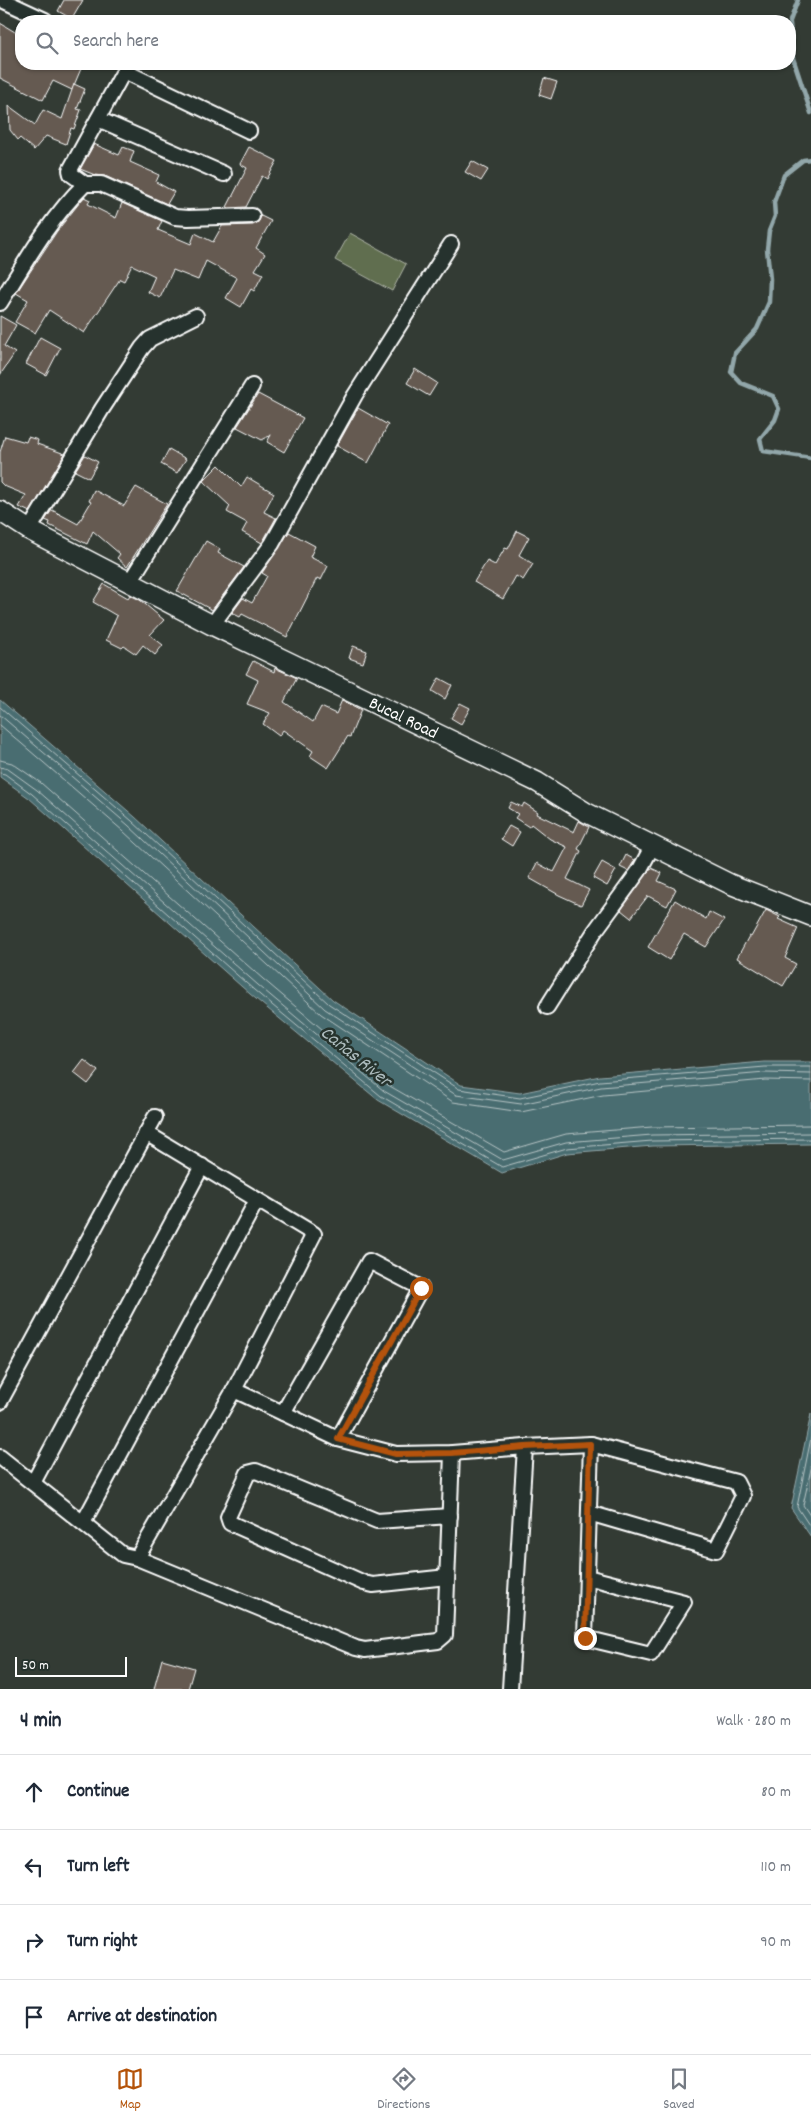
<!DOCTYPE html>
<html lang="en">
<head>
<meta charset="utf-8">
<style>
  :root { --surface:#fff; --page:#f2f2f3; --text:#1f2937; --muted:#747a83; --line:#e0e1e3; --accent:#b45309 }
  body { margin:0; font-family:Dekko,sans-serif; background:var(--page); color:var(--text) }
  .scale { position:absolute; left:15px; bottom:12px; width:112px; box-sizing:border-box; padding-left:5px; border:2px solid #fff; border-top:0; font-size:14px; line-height:18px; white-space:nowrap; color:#fff; -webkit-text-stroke:4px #26332d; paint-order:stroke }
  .stop { position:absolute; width:15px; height:15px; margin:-11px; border:4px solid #b45309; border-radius:50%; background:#fff }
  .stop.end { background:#b45309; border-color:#fff; box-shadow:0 1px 5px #0008 }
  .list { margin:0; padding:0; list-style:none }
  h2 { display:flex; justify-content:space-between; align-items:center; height:65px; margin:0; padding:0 20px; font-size:21px }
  h2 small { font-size:16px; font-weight:400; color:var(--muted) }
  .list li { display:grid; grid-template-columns:32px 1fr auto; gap:15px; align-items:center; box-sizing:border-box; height:75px; padding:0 20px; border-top:1px solid var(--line) }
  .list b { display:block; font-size:19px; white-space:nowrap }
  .list em { font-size:16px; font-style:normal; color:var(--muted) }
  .icon { flex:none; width:28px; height:28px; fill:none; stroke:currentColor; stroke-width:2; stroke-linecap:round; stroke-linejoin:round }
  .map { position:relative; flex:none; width:811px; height:1689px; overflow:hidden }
  .search { position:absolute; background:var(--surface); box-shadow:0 1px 4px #0004; left:15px; right:15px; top:15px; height:55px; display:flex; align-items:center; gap:12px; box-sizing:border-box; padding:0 18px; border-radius:20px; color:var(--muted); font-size:19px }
  .sheet { height:365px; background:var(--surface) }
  nav { display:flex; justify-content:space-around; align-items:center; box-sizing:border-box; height:70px; border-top:1px solid var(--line); background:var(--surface); font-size:14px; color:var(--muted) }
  nav a { display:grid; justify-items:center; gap:2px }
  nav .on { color:var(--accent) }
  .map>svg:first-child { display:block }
</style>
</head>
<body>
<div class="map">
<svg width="811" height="1689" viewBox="0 0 811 1689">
  <rect width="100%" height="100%" fill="#333b34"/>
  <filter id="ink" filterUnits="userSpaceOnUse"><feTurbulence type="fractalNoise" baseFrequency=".02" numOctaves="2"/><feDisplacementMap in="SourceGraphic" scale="10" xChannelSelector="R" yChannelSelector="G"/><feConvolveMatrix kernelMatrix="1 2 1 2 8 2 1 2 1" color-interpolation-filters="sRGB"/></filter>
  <g filter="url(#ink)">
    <path fill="#606e50" stroke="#b0b6a8" d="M350 233 406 264 392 291 335 260Z"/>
    <g fill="#4a6d71" stroke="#92a7aa">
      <path d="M0 700 135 817 333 1000 461 1085 520 1093 600 1076 764 1062H811V1144L653 1146 567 1153 502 1173 378 1100 250 994 29 798 0 777Z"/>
      <path d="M811 1414V1537L791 1508Z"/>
    </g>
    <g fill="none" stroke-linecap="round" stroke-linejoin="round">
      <g stroke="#b7c5c6" stroke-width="1">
        <path d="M0 707 132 821 329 1004 459 1089 520 1098 600 1081 765 1067H811"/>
        <path d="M0 715 128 825 325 1009 456 1095 521 1104 601 1087 765 1073 811 1074"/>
        <path d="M0 725 123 831 321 1014 453 1102 521 1112 603 1095 765 1080 811 1081"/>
        <path d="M0 760 12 763 41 783 263 979 388 1085 504 1152 566 1134 652 1127 811 1125"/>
        <path d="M0 767 8 769 37 790 258 985 384 1091 503 1160 566 1142 652 1135 811 1133"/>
        <path d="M0 773 5 774 32 794 254 990 381 1096 502 1167 567 1148 652 1141 811 1139"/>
        <path d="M811 1438 797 1507 811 1528"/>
        <path d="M811 1469 803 1505 811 1517"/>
      </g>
      <g stroke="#92a7aa" stroke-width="4.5">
        <path d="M790 21 798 0"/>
        <path d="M790 23 793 58 811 113"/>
        <path d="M811 159 803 160 784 175 774 202 775 216 769 231 767 249 770 279 769 302 757 329 735 353 731 372 741 383 773 396 779 409 775 420 760 439 763 451 811 458"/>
      </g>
    </g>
    <g fill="#655a51" stroke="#fff">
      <path d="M64 0H83L72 19 58 11Z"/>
      <path d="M0 23 15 32 21 31V64H83L72 90 53 81 43 100 0 78Z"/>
      <path d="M544 78 557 82 551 99 539 95Z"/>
      <path d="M74 84 85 89 77 109 81 110 74 129 71 128 66 144 46 136 34 150 20 138 18 140 10 130 9 106 35 125 43 110 62 119Z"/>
      <path d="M94 144 119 155 123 147 134 151 130 162 159 175 156 182 174 192 167 204 105 176 95 175 80 169Z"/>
      <path d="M249 147 277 161 267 179 262 176 246 207 229 208 227 207 247 168 240 164Z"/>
      <path d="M472 161 488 170 481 181 465 172Z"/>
      <path d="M84 197 90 200 88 204 116 218 122 203 162 221 158 230 191 244 195 233 213 242 222 226 253 225 259 221 261 216 271 221 256 248 265 254 255 270 263 274 254 291 251 289 241 307 226 298 237 278 206 261 198 280 173 270 160 298 148 292 155 276 132 265 124 281 120 279 84 333 49 310 35 333 15 322 28 300 16 293 57 231Z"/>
      <path d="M0 316 16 325 4 346 15 353 0 375Z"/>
      <path d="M40 337 60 348 46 375 26 364Z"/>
      <path d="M415 369 437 383 429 396 407 383Z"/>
      <path d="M258 394 303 418 284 452 267 442 271 435 262 440 237 427Z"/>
      <path d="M358 408 388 425 368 463 337 446Z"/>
      <path d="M5 436 26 442 28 437 38 440 37 444 65 454 30 512 19 507 26 495 4 486 0 482V452Z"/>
      <path d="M169 449 186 459 177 473 161 464Z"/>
      <path d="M85 455 98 462 89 478 75 471Z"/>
      <path d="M219 465 241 487 247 477 274 493 264 512 276 518 262 543 242 532 247 523 227 512 230 506 203 481Z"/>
      <path d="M136 487 167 504 127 567 117 558 120 554 93 531 87 544 49 525 50 522 45 520 52 510 78 524 91 502 89 501 94 490 124 506Z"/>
      <path d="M517 531 529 537 519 555 533 564 523 580 516 576 503 599 474 582 487 561 495 565 505 548 508 549Z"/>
      <path d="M289 532 315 546 310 557 328 566 321 580 317 578 287 637 242 614 240 617 232 613 243 598 252 603 267 576 262 573Z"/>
      <path d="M206 541 220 549 218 553 244 567 212 610 177 591Z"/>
      <path d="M104 584 128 598 130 595 140 600 164 620 150 635 163 645 155 655 143 645 136 654 124 646 122 648 106 640 117 616 93 602Z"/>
      <path d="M353 646 367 651 363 663 349 658Z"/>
      <path d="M253 661 274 672 275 668 297 678 284 702 313 722 321 707 336 714 342 700 361 710 350 737 348 736 328 768 310 756 313 751 283 730 279 736 263 724 270 713 247 704 258 680 246 674Z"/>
      <path d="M439 678 452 685 445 699 432 691Z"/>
      <path d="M460 703 470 708 461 724 451 718Z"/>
      <path d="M511 802 522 807 524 803 538 812 537 814 574 832 579 821 589 827 578 849 581 851 567 879 589 890 581 905 559 895 529 878 537 863 554 872 567 847 550 839 531 824 529 827 515 818 518 814 508 808Z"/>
      <path d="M509 826 520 832 512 846 501 839Z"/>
      <path d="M626 855 635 860 628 871 620 867Z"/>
      <path d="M602 862 616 870 607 886 593 878Z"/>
      <path d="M651 868 662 873 658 881 676 889 667 906 648 896 631 918 621 910Z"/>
      <path d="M675 900 706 919 709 912 724 920 706 947 684 934 669 960 648 947Z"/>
      <path d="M766 910 780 917 778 919 798 928 785 958 796 964 783 986 737 958 749 936 751 937Z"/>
      <path d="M84 1060 98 1071 88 1084 74 1073Z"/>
      <path d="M162 1659 194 1668 188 1689H154Z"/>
    </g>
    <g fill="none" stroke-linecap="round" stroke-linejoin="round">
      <defs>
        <g id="street">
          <path d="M2 0 45 20"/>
          <path d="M98 119 224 174"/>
          <path d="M85 184 71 174 70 170 124 71 249 131"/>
          <path d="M0 303C26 261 50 218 85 184H101L175 217 188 218 252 216"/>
          <path d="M29 530 102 409 142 348 150 339 196 316"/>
          <path d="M129 583 252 386"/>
          <path d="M212 625 272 544 355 395 451 244"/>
          <path d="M547 1007 595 931 639 871 653 845"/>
          <path d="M234 1390 338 1439 396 1454 452 1453 525 1447 591 1444 736 1482 743 1496 716 1550 589 1513"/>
          <path d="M0 1402 155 1117"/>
          <path d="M283 1413 369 1261 421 1288 338 1439"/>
          <path d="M0 1457 123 1555 137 1558 356 1648 365 1650 438 1641 445 1635 452 1453"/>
          <path d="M33 1483 202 1166"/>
          <path d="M83 1523 257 1200"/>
          <path d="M137 1558 234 1390 314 1234 146 1133"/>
          <path d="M447 1577 373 1585 364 1583 230 1523 228 1517 248 1473 256 1471 377 1521 450 1516"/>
          <path d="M587 1577 684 1602 651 1654 585 1638 591 1444"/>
          <path d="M510 1689 525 1447"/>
        </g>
        <path id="secondary" d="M0 511 29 530 212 625 537 782 587 813 730 884 811 916"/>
      </defs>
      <use href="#street" stroke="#fff" stroke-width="18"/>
      <use href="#secondary" stroke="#fff" stroke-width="22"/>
      <use href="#street" stroke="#26332d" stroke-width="14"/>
      <use href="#secondary" stroke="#26332d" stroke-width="19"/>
    </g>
  </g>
  <g fill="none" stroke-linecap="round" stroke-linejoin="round" filter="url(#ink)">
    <path stroke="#b45309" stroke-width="6" d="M421 1288 338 1439 396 1454 452 1453 525 1447 590 1444 585 1638"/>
  </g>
  <g text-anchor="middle" stroke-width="5" stroke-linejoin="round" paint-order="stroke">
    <g font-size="18" fill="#fff" stroke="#26332d">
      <text transform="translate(404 717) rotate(26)" y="6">Bucal Road</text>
    </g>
    <g font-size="19" font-style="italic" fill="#aebdbf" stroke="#26332d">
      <text transform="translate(357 1055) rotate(39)" y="7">Cañas River</text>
    </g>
  </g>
</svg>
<div class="scale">50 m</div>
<div class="stop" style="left:421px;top:1288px"></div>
<div class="stop end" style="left:585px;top:1638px"></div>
<div class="search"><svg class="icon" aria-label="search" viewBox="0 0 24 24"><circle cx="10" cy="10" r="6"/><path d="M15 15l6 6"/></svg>Search here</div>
</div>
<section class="sheet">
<h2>4 min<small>Walk · 280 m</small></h2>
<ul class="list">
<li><svg class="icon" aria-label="ahead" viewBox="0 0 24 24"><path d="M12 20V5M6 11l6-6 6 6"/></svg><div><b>Continue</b></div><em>80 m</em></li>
<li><svg class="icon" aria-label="left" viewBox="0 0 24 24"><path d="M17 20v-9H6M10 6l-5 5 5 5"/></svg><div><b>Turn left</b></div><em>110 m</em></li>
<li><svg class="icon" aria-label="right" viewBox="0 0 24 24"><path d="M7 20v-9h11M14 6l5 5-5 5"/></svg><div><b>Turn right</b></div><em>90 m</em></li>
<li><svg class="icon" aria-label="arrive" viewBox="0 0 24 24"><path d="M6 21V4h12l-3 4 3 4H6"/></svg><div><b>Arrive at destination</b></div></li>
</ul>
</section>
<nav>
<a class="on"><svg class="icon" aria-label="map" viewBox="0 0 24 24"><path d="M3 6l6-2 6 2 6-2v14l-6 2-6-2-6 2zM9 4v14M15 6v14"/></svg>Map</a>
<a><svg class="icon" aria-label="directions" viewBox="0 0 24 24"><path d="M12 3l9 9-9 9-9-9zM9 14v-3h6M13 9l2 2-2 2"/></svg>Directions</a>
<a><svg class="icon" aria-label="saved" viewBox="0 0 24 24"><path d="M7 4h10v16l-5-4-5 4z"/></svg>Saved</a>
</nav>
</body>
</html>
